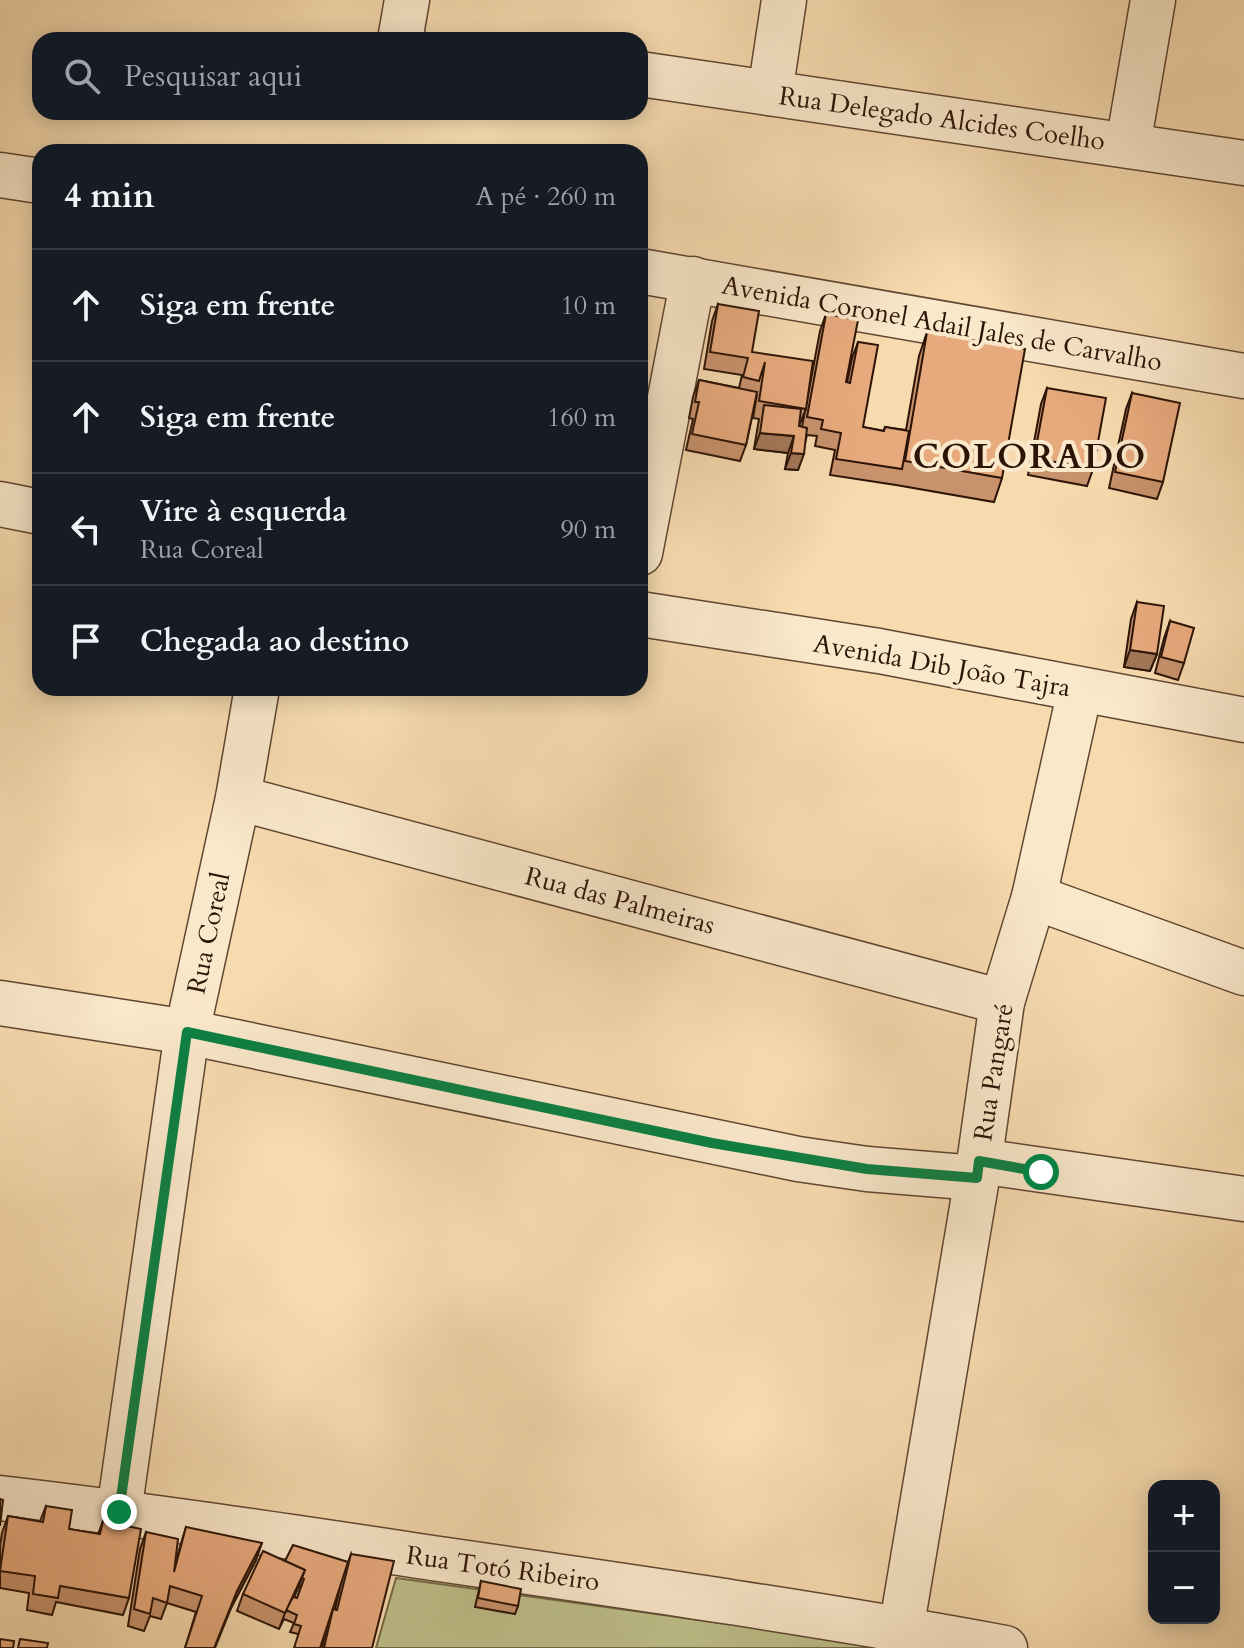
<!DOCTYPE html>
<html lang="pt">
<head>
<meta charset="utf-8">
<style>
  :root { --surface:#171b24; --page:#242831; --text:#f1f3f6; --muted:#9ea1a6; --line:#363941 }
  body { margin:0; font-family:Cardo,serif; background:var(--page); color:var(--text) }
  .controls { position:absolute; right:24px; bottom:24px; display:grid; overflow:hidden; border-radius:16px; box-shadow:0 4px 20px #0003 }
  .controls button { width:72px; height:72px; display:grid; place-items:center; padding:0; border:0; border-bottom:2px solid var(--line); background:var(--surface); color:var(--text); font:40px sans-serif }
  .stop { position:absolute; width:24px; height:24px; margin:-18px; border:6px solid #0b8043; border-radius:50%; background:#fff }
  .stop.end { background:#0b8043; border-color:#fff; box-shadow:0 2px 8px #0008 }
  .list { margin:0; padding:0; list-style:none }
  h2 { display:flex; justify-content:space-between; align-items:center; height:104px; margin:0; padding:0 32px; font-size:34px }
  h2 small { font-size:26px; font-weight:400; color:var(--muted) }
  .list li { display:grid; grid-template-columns:52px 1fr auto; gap:24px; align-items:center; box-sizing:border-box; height:112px; padding:0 32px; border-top:2px solid var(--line) }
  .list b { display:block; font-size:30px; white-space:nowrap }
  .list p { margin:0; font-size:26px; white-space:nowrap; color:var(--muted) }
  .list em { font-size:26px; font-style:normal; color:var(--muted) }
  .icon { flex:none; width:44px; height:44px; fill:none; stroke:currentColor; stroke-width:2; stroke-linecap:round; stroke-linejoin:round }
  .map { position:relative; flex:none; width:1244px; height:1648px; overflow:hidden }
  .search { position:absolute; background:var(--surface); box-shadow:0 4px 20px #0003; left:32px; top:32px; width:616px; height:88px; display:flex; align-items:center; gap:20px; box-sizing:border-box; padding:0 28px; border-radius:24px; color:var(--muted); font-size:30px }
  .panel { position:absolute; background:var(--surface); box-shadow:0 4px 20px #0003; left:32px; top:144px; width:616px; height:552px; border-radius:24px }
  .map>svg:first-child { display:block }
</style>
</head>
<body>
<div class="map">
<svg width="1244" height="1648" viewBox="0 0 1244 1648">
  <rect width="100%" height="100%" fill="#f7dbaf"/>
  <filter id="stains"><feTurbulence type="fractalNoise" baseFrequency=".0025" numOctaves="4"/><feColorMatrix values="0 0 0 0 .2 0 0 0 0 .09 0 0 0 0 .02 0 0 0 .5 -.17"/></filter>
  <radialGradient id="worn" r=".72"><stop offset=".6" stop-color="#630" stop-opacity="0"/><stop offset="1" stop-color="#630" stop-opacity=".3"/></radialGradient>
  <path fill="#bec08a" stroke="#756a48" stroke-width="2" d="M396 1578 880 1645 879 1648H376Z"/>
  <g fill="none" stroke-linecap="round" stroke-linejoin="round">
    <defs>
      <g id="minor">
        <path d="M404 40H400L407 0"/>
        <path d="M640 74 1244 163"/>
        <path d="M770 93 784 0"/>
        <path d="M1128 145 1153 0"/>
        <path d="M0 175 40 181"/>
        <path d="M640 271 1244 376"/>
        <path d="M0 504 40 512"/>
        <path d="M640 553 693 279"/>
        <path d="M640 614 879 651 1244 720"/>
        <path d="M238 798 1002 1002"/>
        <path d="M1034 897 1244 973"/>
        <path d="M0 1003 187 1032 798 1159 867 1169 977 1178"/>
        <path d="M979 1161 1244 1199"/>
        <path d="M0 1498C156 1516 312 1540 467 1563 647 1589 826 1615 1005 1648"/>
        <path d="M119 1512 187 1032 238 798 257 688"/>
        <path d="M898 1648 977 1178 1002 1002 1034 897 1080 690"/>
      </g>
    </defs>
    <use href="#minor" stroke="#5f4631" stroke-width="47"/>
    <use href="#minor" stroke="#fae8cb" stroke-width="44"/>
  </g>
  <g fill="#c7926c" stroke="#2c1407" stroke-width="2" fill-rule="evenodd">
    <path d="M718 304 752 352 806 409 799 426 802 427 820 331 826 314 846 382 847 383 852 358 858 342 863 427 884 431 885 427 906 430 919 356 927 332 1002 478 994 502 896 485 830 475 835 450 815 446 817 436 807 435 798 470 785 469 788 453 754 449 759 419 753 418 757 394 746 445 740 461 686 450 693 419 689 418 693 397 699 380 739 388 742 375 704 369 712 321Z"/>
    <path d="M1047 388 1093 469 1087 486 1028 475 1041 404Z"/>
    <path d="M1132 393 1163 482 1157 499 1109 488 1126 409Z"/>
    <path d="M1137 602 1157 654 1150 671 1124 667 1131 619Z"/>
    <path d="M1170 621 1184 663 1178 680 1155 673 1164 638Z"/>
    <path d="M46 1506 69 1529 98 1534 103 1521 129 1598 123 1615 56 1602 52 1615 27 1610 29 1593 0 1588V1545L2 1533 8 1516 40 1521Z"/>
    <path d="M186 1527 256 1560 231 1608 215 1648H185L196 1612 167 1603 161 1619 150 1616 144 1631 128 1626 140 1549 146 1532 176 1560Z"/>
    <path d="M351 1554 372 1648H322L327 1627 298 1634 290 1632 294 1623 284 1619 279 1629 237 1611 243 1594 285 1561 348 1562ZM343 1575 335 1609H333ZM299 1586 301 1587 297 1598 294 1597Z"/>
    <path d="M481 1581 518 1606 515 1614 475 1607Z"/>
  </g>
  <g fill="#a27758" stroke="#2c1407" stroke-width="2">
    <path d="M760 433 794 436 788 453 754 449Z"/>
    <path d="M791 453 804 454 798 470 785 469Z"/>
    <path d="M1130 650 1157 654 1150 671 1124 667Z"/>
    <path d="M262 1543 256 1560 231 1608 214 1648 237 1591Z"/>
    <path d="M305 1570 299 1586 287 1611 286 1610 279 1629 285 1613Z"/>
  </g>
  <g fill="#e7aa7d" stroke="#2c1407" stroke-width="2">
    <path d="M718 304 759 311 752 352 813 361 806 409 759 401 765 362 759 381 743 377 748 358 710 352Z"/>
    <path d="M826 314 858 320 846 382 850 383 858 342 878 345 863 427 884 431 885 427 909 431 902 469 836 459 841 433 821 429 823 420 807 417Z"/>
    <path d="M927 332 1025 349 1002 478 905 461Z"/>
    <path d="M699 380 757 392 746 445 692 434 699 402H695Z"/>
    <path d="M1047 388 1106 398 1093 469 1034 458Z"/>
    <path d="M1132 393 1180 403 1163 482 1115 472Z"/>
    <path d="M764 405 801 409 799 426 807 428 804 454 791 453 794 436 760 433Z"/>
    <path d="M1137 602 1164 606 1157 654 1130 650Z"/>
    <path d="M1170 621 1194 628 1184 663 1161 657Z"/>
    <path d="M0 1499 3 1500 0 1526Z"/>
    <path d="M46 1506 72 1510 69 1529 100 1534 103 1521 141 1529 129 1598 60 1586 58 1598 33 1594 35 1576 0 1571 8 1516 43 1522Z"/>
    <path d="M186 1527 262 1543 237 1591 214 1648H185L202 1596 170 1586 167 1603 153 1598 150 1614 134 1609 146 1532 178 1539 174 1572Z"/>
    <path d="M293 1545 348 1562 320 1648H294L301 1626 294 1624 297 1615 286 1610 293 1597 297 1598 304 1579 302 1578 305 1570 285 1561Z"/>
    <path d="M263 1551 305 1570 285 1613 243 1594Z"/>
    <path d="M351 1554 394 1561 372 1648H324L333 1609 337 1610Z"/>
    <path d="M481 1581 521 1589 518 1606 478 1598Z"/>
    <path d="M0 1639 14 1641 13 1648H0Z"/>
    <path d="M20 1639 48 1643 47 1648H18Z"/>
  </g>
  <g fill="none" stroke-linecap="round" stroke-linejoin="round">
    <path stroke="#0b8043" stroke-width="10" d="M119 1512 187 1032 712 1143 867 1169 977 1178 979 1161 1041 1172"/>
  </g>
  <g text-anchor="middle" stroke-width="8" stroke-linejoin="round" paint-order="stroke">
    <g font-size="26" fill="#2c1407" stroke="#fae8cb">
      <text transform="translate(942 118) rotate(8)" y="9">Rua Delegado Alcides Coelho</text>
      <text transform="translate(942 323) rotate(10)" y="9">Avenida Coronel Adail Jales de Carvalho</text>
      <text transform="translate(942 665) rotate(10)" y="9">Avenida Dib João Tajra</text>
      <text transform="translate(620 900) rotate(15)" y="9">Rua das Palmeiras</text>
      <text transform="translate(208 933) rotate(-78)" y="9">Rua Coreal</text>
      <text transform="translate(993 1072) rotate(-81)" y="9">Rua Pangaré</text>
      <text transform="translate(503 1568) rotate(8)" y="9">Rua Totó Ribeiro</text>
    </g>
    <g font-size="34" font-weight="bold" letter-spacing="2" fill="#2c1407" stroke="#fae8cb">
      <text x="1030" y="468">COLORADO</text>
    </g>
  </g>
  <rect width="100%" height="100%" filter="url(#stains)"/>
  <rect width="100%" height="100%" fill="url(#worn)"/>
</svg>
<div class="controls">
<button>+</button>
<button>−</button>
</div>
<div class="stop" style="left:1041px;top:1172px"></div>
<div class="stop end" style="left:119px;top:1512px"></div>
<div class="search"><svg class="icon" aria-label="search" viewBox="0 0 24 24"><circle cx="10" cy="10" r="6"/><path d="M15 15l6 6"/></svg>Pesquisar aqui</div>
<section class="panel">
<h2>4 min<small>A pé · 260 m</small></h2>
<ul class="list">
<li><svg class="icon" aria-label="ahead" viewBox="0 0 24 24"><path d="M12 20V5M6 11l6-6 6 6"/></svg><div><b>Siga em frente</b></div><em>10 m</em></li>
<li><svg class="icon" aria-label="ahead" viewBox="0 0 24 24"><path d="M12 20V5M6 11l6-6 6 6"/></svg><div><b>Siga em frente</b></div><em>160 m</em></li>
<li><svg class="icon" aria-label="left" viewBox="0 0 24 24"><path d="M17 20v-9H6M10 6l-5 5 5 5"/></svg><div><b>Vire à esquerda</b><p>Rua Coreal</p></div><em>90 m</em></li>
<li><svg class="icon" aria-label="arrive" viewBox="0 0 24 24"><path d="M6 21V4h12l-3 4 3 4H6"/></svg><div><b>Chegada ao destino</b></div></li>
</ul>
</section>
</div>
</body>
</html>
